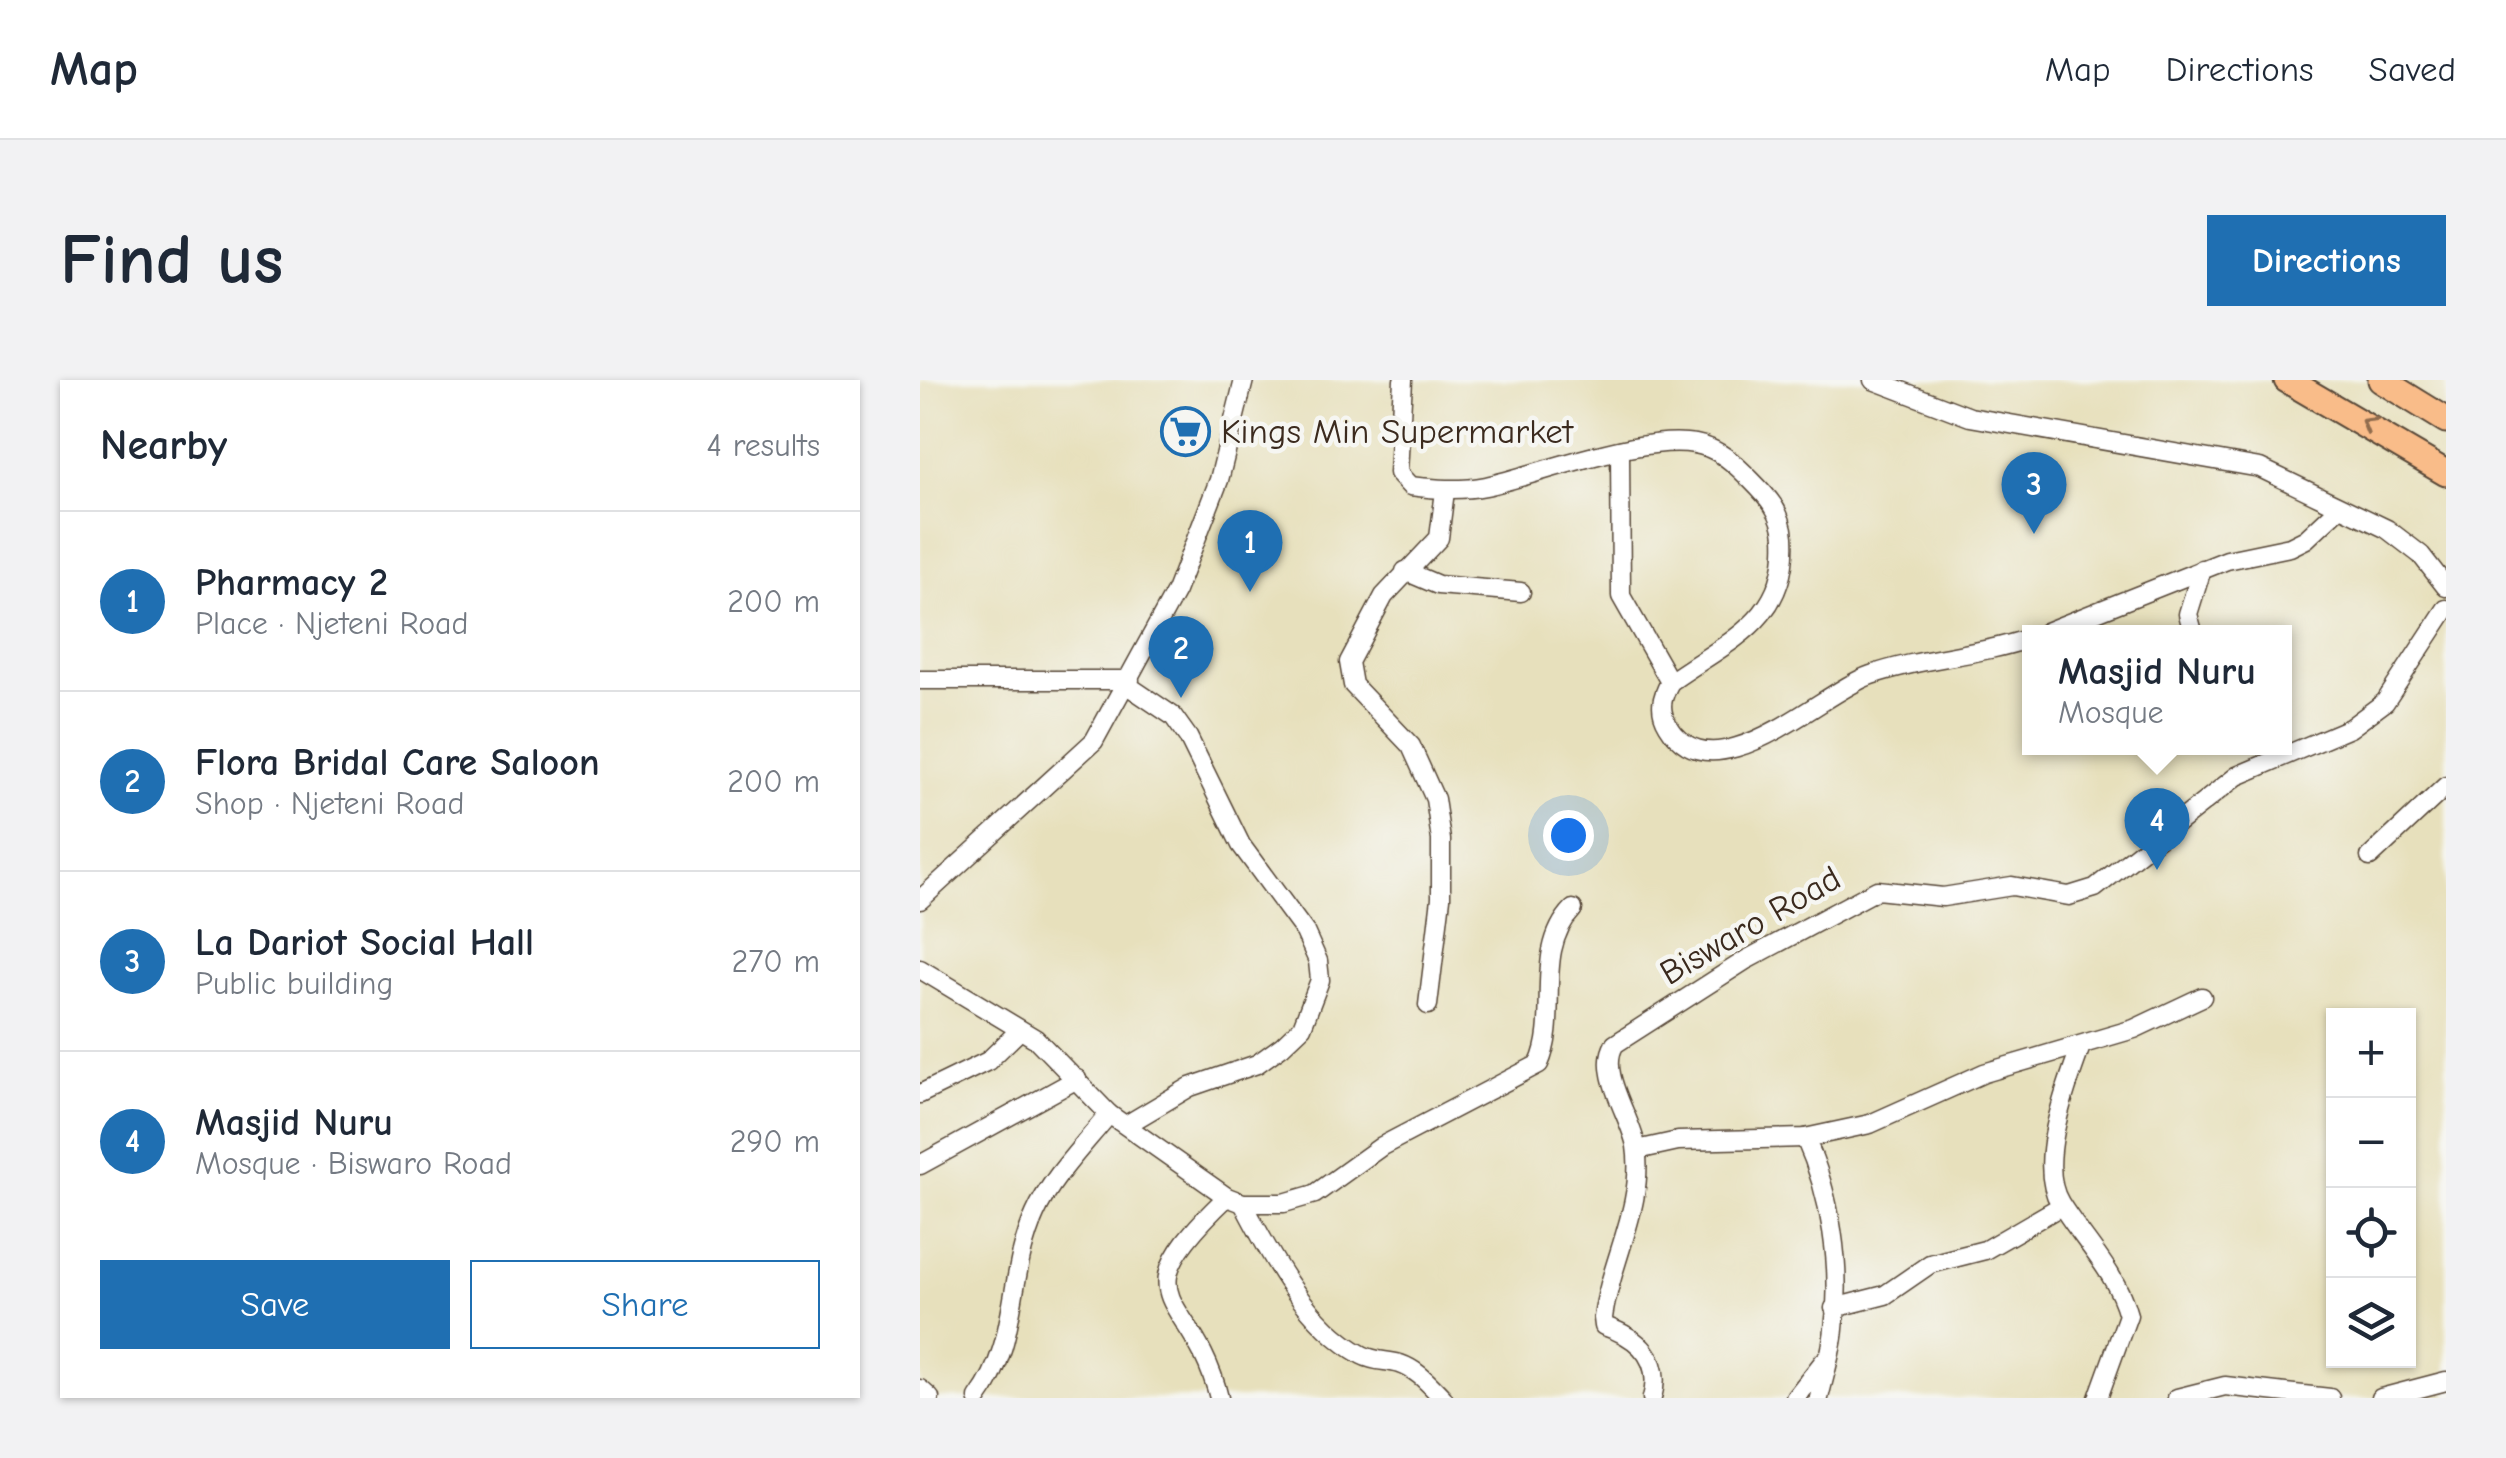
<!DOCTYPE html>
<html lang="en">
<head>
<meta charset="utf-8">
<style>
  :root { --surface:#fff; --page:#f2f2f3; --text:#1f2937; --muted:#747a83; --line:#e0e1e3; --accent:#1f6fb2 }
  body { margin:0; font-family:"Comic Neue",sans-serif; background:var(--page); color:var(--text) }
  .controls { position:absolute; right:30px; bottom:30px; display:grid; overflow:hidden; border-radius:0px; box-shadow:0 2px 8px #0004 }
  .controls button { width:90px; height:90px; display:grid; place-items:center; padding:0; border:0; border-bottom:2px solid var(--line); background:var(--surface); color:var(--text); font:50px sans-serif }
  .you { position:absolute; left:648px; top:455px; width:35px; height:35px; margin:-25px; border:8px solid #fff; border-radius:50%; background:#1a73e8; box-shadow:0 0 0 15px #1a73e833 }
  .badge { display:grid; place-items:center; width:65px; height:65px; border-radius:50%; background:var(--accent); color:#fff; font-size:32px; font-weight:700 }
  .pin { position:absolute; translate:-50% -82px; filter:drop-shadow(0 2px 5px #0008) }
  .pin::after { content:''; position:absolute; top:52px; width:35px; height:30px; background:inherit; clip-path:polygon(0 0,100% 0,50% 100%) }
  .popup { position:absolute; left:1102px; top:245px; width:270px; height:130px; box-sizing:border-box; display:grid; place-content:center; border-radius:0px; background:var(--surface); filter:drop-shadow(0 2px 8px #0005); font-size:32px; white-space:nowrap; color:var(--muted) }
  .popup b { font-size:38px; color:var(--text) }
  .popup::after { content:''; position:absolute; left:50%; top:100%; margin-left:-20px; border:20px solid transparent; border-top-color:var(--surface) }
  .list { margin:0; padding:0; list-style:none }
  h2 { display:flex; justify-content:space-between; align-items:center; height:130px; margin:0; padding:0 40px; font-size:42px }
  h2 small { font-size:32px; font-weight:400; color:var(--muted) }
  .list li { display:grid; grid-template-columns:65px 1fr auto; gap:30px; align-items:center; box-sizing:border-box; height:180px; padding:0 40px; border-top:2px solid var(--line) }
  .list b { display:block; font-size:38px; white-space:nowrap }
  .list p { margin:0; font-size:32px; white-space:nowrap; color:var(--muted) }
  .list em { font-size:32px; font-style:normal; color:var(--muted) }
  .actions { display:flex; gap:20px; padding:30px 40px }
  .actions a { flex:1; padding:22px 0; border:2px solid var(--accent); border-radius:0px; text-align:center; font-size:35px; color:var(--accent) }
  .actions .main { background:var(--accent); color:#fff }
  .icon { flex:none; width:55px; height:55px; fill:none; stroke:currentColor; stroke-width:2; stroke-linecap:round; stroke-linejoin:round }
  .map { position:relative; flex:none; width:1526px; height:1018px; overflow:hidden; border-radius:0px }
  header { display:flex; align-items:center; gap:60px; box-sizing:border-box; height:140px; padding:0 50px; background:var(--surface); border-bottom:2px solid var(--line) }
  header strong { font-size:48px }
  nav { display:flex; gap:55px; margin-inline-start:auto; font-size:35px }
  .intro { display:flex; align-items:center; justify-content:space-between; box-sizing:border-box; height:240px; padding:0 60px }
  h1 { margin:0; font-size:70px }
  .button { padding:25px 45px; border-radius:0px; background:var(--accent); color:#fff; font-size:35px; font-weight:700 }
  main { display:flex; gap:60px; padding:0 60px }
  aside { flex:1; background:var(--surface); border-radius:0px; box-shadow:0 2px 8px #0004 }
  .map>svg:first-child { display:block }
</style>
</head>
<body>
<header>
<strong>Map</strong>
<nav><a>Map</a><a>Directions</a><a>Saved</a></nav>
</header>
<div class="intro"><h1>Find us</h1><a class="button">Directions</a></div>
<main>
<aside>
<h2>Nearby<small>4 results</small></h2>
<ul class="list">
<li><span class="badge">1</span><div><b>Pharmacy 2</b><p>Place · Njeteni Road</p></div><em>200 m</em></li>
<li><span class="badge">2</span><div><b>Flora Bridal Care Saloon</b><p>Shop · Njeteni Road</p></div><em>200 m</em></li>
<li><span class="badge">3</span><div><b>La Dariot Social Hall</b><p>Public building</p></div><em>270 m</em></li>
<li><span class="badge">4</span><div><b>Masjid Nuru</b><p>Mosque · Biswaro Road</p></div><em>290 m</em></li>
</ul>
<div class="actions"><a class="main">Save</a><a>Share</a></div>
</aside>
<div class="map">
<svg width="1526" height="1018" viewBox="0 0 1526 1018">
  <rect width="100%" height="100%" fill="#f6f6f2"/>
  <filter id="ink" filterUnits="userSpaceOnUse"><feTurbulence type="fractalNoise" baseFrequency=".01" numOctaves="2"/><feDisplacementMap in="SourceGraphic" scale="20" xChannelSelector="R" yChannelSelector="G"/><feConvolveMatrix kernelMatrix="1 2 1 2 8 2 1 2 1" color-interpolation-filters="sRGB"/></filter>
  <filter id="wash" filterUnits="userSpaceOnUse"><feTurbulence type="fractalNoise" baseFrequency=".0048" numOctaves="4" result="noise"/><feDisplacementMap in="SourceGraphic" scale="40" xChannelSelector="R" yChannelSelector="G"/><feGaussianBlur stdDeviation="2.25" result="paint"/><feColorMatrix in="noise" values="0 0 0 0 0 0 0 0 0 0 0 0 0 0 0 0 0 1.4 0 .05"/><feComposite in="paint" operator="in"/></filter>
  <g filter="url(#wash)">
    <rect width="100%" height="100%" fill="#e7e0bc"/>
  </g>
  <g filter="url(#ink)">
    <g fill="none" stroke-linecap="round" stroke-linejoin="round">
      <defs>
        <g id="minor">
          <path d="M483 0 478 93 490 106C515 109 540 111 566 106 619 95 740 46 789 68 806 75 818 87 831 100 848 117 862 132 864 157 869 240 809 260 750 302 742 317 738 329 748 345 793 420 901 312 951 295 1003 277 1058 276 1110 258"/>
          <path d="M953 0 1050 37 1340 88 1467 149 1501 175 1526 207"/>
          <path d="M700 70 701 216 750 302"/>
          <path d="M485 191 518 205 601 212"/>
          <path d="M1126 252 1307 180 1370 167 1386 159 1418 129"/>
          <path d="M1273 252 1268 234 1282 189"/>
          <path d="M0 300H210"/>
          <path d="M1450 477 1526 406"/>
          <path d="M0 520 174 361 256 211 299 100 324 0"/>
          <path d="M0 589 116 659 189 734 307 817 323 823H364L395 814 462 766 619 684C641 636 612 571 653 529"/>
          <path d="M508 625 521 518V460L515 419 491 366 433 305 429 282 464 216 519 158 525 111"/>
          <path d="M1161 666C1147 705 1116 784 1140 823 1162 859 1197 893 1208 935L1178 1018"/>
          <path d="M0 714 68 681 100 650"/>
          <path d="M206 745 270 707 337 684 362 666 382 647 400 600 398 581 385 552 321 465 268 357 253 336 207 305"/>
          <path d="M885 758C911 815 922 887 914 949 912 972 904 996 899 1018"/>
          <path d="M717 770 758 761 885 758 950 744 1064 693 1214 649 1282 617"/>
          <path d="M0 785 157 699"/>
          <path d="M323 823C351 877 387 945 442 975 455 982 467 980 480 984 498 990 510 1005 523 1018"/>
          <path d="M914 928 965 915 1010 884 1065 870 1141 826"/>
          <path d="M0 1009 10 1018"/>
          <path d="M58 1018C99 963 87 895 115 834 131 798 164 765 189 734"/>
          <path d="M299 1018C273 910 193 925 307 817"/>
          <path d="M732 1018C743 979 718 957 684 946L683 938C690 881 725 826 716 766 711 737 677 691 695 664L826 580 957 510 1023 517 1092 506 1149 516 1175 508 1317 396 1430 348 1465 322 1526 229"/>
          <path d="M875 1018 904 981"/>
          <path d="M1257 1018 1305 1006 1410 1018"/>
          <path d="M1461 1018 1526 1001"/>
        </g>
        <g id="highway">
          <path d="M1367 0 1526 93"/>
          <path d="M1461 0 1526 40"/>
        </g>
      </defs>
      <use href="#minor" stroke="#554536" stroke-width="21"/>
      <use href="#highway" stroke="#554536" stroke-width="29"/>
      <use href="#minor" stroke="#fff" stroke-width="18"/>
      <use href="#highway" stroke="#f9bc89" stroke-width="25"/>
    </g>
    <defs><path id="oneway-chevron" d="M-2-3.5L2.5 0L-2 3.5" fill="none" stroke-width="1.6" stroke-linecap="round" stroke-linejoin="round" transform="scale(2.5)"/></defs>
    <use stroke="#906c4e" href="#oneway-chevron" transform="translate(1448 44) rotate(-149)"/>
  </g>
  <defs>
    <symbol id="supermarket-ring" viewBox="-11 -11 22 22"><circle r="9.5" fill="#f6f6f2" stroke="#1f6fb2" stroke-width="1.5"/><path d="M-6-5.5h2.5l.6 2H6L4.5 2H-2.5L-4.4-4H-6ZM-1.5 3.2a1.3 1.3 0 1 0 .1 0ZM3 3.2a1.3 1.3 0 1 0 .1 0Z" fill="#1f6fb2"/></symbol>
  </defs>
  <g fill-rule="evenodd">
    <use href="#supermarket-ring" x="238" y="24" width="55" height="55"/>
  </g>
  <g text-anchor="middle" stroke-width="9" stroke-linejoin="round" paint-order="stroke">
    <g font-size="35" fill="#3b2a1e" stroke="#f6f6f2" text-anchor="start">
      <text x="301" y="63">Kings Min Supermarket</text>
    </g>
    <g font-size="35" fill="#3b2a1e" stroke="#f6f6f2">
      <text transform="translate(830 545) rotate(-30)" y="12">Biswaro Road</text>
    </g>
  </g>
</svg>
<div class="controls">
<button>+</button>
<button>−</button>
<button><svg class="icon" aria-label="locate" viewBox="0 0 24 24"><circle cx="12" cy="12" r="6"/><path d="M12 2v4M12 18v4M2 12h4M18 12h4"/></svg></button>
<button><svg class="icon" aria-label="layers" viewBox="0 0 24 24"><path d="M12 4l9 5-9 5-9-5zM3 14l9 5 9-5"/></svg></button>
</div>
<div class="you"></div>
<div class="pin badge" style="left:330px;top:212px">1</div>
<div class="pin badge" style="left:261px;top:318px">2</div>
<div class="pin badge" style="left:1114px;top:154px">3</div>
<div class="pin badge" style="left:1237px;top:490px">4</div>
<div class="popup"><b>Masjid Nuru</b>Mosque</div>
</div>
</main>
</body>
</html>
